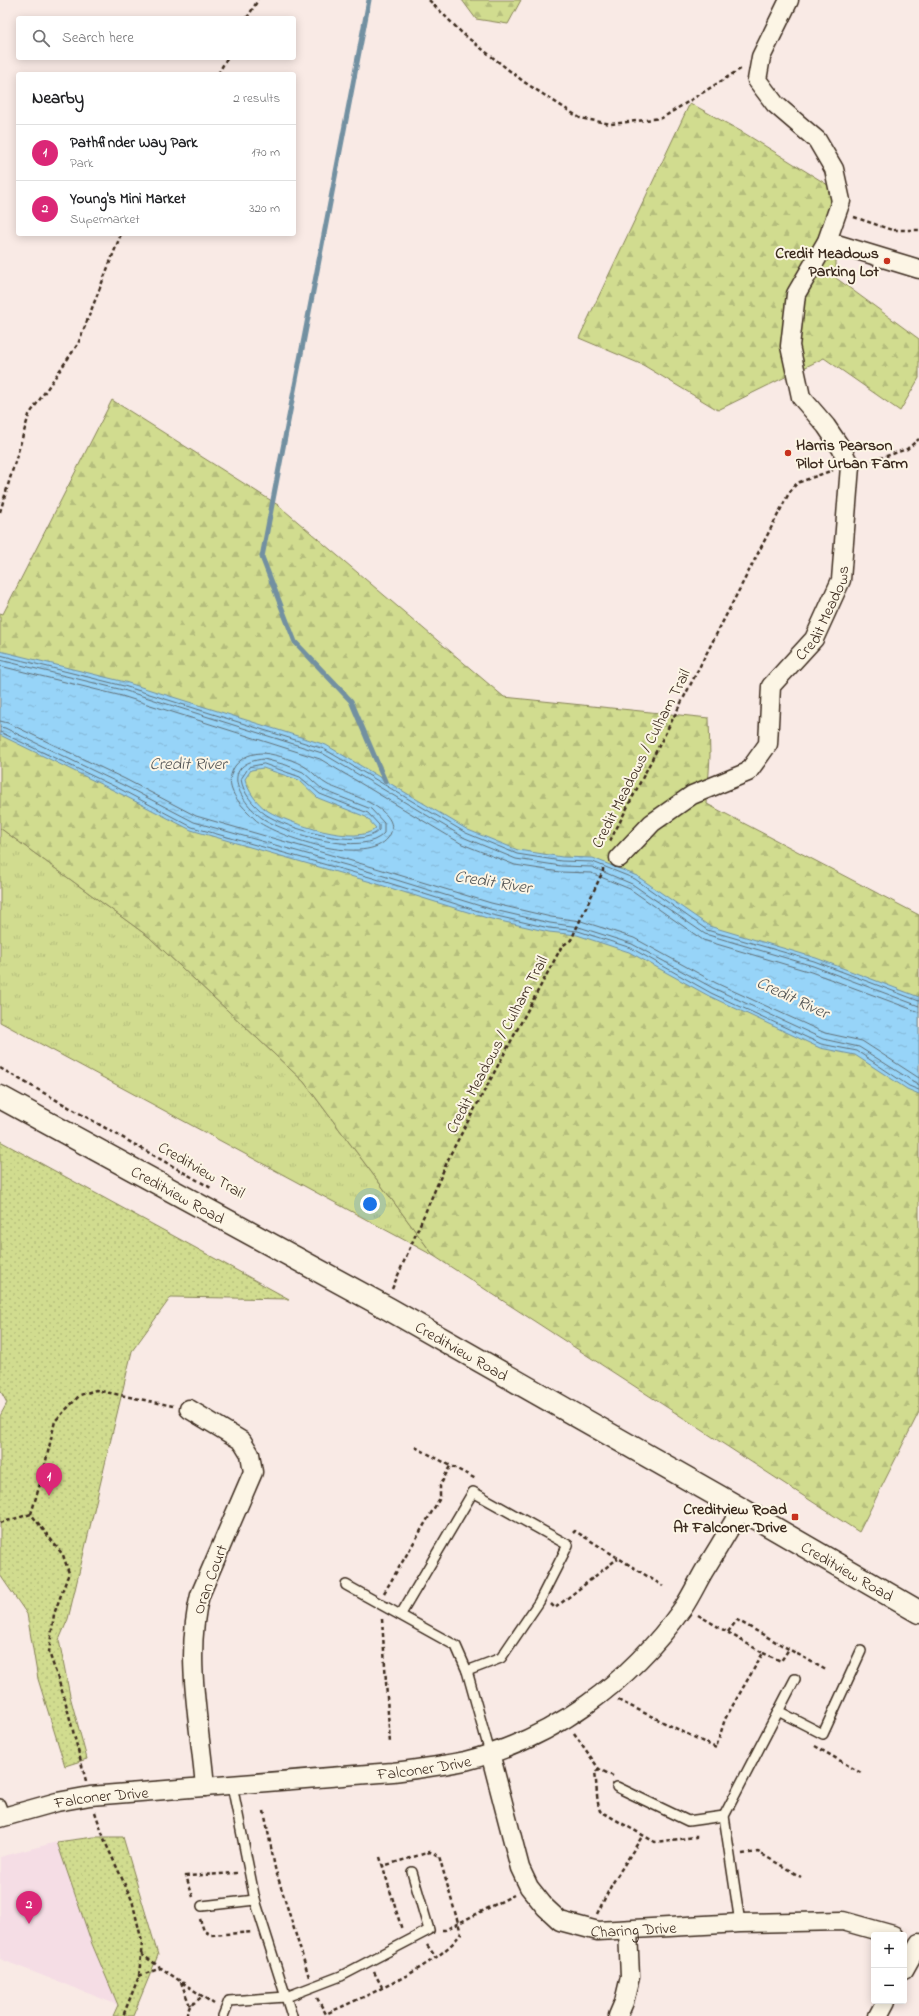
<!DOCTYPE html>
<html lang="en">
<head>
<meta charset="utf-8">
<style>
  :root { --surface:#fff; --page:#f2f2f2; --text:#202124; --muted:#757577; --line:#e0e0e0; --accent:#db2777 }
  body { margin:0; font-family:"Indie Flower",sans-serif; background:var(--page); color:var(--text) }
  .controls { position:absolute; right:12px; bottom:12px; display:grid; overflow:hidden; border-radius:4px; box-shadow:0 2px 10px #0003 }
  .controls button { width:36px; height:36px; display:grid; place-items:center; padding:0; border:0; border-bottom:1px solid var(--line); background:var(--surface); color:var(--text); font:20px sans-serif }
  .you { position:absolute; left:370px; top:1204px; width:14px; height:14px; margin:-10px; border:3px solid #fff; border-radius:50%; background:#1a73e8; box-shadow:0 0 0 6px #1a73e833 }
  .badge { display:grid; place-items:center; width:26px; height:26px; border-radius:50%; background:var(--accent); color:#fff; font-size:13px; font-weight:700 }
  .pin { position:absolute; translate:-50% -33px; filter:drop-shadow(0 1px 2px #0008) }
  .pin::after { content:''; position:absolute; top:21px; width:14px; height:12px; background:inherit; clip-path:polygon(0 0,100% 0,50% 100%) }
  .list { margin:0; padding:0; list-style:none }
  h2 { display:flex; justify-content:space-between; align-items:center; height:52px; margin:0; padding:0 16px; font-size:17px }
  h2 small { font-size:13px; font-weight:400; color:var(--muted) }
  .list li { display:grid; grid-template-columns:26px 1fr auto; gap:12px; align-items:center; box-sizing:border-box; height:56px; padding:0 16px; border-top:1px solid var(--line) }
  .list b { display:block; font-size:15px; white-space:nowrap }
  .list p { margin:0; font-size:13px; white-space:nowrap; color:var(--muted) }
  .list em { font-size:13px; font-style:normal; color:var(--muted) }
  .icon { flex:none; width:22px; height:22px; fill:none; stroke:currentColor; stroke-width:2; stroke-linecap:round; stroke-linejoin:round }
  .map { position:relative; flex:none; width:919px; height:2016px; overflow:hidden }
  .search { position:absolute; background:var(--surface); box-shadow:0 2px 10px #0003; left:16px; top:16px; width:280px; height:44px; display:flex; align-items:center; gap:10px; box-sizing:border-box; padding:0 14px; border-radius:4px; color:var(--muted); font-size:15px }
  .panel { position:absolute; background:var(--surface); box-shadow:0 2px 10px #0003; left:16px; top:72px; width:280px; height:164px; border-radius:4px }
  .map>svg:first-child { display:block }
</style>
</head>
<body>
<div class="map">
<svg width="919" height="2016" viewBox="0 0 919 2016">
  <defs>
    <pattern id="grass-tufts" width="24" height="20" patternUnits="userSpaceOnUse"><rect width="24" height="20" fill="#d1dc8f"/><path d="M3 7l-1-3M5 7V3M7 7l1-3M15 17l-1-3M17 17v-4M19 17l1-3" fill="none" stroke="#b4bd7b"/></pattern>
    <pattern id="forest-firs" width="22" height="20" patternUnits="userSpaceOnUse"><rect width="22" height="20" fill="#d1dc8f"/><path d="M5 1l3.5 6h-7zM16 11l3.5 6h-7z" fill="#b4bd7b"/></pattern>
    <pattern id="park-dots" width="8" height="8" patternUnits="userSpaceOnUse"><rect width="8" height="8" fill="#d1dc8f"/><path d="M2 2h.1M6 6h.1" fill="none" stroke="#b4bd7b" stroke-width="1.8" stroke-linecap="round"/></pattern>
    <pattern id="water-ripples" width="26" height="14" patternUnits="userSpaceOnUse"><rect width="26" height="14" fill="#97d4f8"/><path d="M2 4q2-2 4 0t4 0M15 11q2-2 4 0t4 0" fill="none" stroke="#83b6d4"/></pattern>
  </defs>
  <rect width="100%" height="100%" fill="#f9eae5"/>
  <filter id="ink" filterUnits="userSpaceOnUse"><feTurbulence type="fractalNoise" baseFrequency=".025" numOctaves="2"/><feDisplacementMap in="SourceGraphic" scale="8" xChannelSelector="R" yChannelSelector="G"/><feConvolveMatrix kernelMatrix="1 2 1 2 8 2 1 2 1" color-interpolation-filters="sRGB"/></filter>
  <g filter="url(#ink)">
    <path fill="#f5dde5" d="M57 1842 92 1944 118 2005 0 1959V1857Z"/>
    <path fill="url(#grass-tufts)" stroke="#868356" d="M0 828 149 937 304 1082 434 1256 0 1022Z"/>
    <g fill="url(#forest-firs)" stroke="#868356">
      <path d="M462 0H521L508 24 476 19Z"/>
      <path d="M690 103 744 133 836 190V278L919 339V378L900 411 824 358 718 410 643 365 579 338Z"/>
      <path d="M112 400 278 505 504 697 709 718 710 756 707 804 919 915V1412L859 1532 434 1256 304 1082 149 937 0 828V613L3 614Z"/>
    </g>
    <g fill="url(#park-dots)" stroke="#868356">
      <path d="M0 1141 289 1299 171 1297 132 1351 68 1619 59 1640 70 1696 87 1759 65 1766 38 1679 27 1614 0 1575V1416L7 1403 0 1390Z"/>
      <path d="M94 1837H123L158 1955 133 2016H113L118 2005 92 1944 57 1842Z"/>
    </g>
    <path fill="url(#water-ripples)" stroke="#7290a1" fill-rule="evenodd" d="M0 651 125 682 326 745 468 830 518 850 562 857 593 858 637 876 709 926 816 958 919 997V1094L907 1089 855 1055 820 1048 709 996 629 952 577 935 549 932 487 918 371 882 191 830 119 793 0 735ZM263 768 299 780 318 798 366 817 376 828C358 847 288 823 268 811 257 804 248 791 245 779L251 770Z"/>
    <g fill="none" stroke-linecap="round" stroke-linejoin="round">
      <g stroke="#606e75" stroke-width="1">
        <path d="M0 655 124 686 324 749 466 833 517 854 561 861 593 862 635 879 707 930 814 961 919 1001"/>
        <path d="M0 660 123 690 322 753 465 838 516 859 561 866 592 867 632 884 705 934 813 966 919 1006"/>
        <path d="M0 666 122 696 320 759 462 844 515 865 560 872 591 873 630 889 703 940 811 972 919 1012"/>
        <path d="M0 721 8 723 125 779 196 816 376 868 491 903 551 917 581 921 634 938 716 983 825 1033 862 1041 919 1078"/>
        <path d="M0 727 5 728 123 785 194 822 374 873 490 909 550 923 579 927 632 944 713 988 823 1039 859 1047 919 1085"/>
        <path d="M0 732 120 789 192 827 373 878 488 914 549 928 578 931 631 948 711 993 821 1044 857 1051 909 1086 919 1090"/>
        <path d="M264 753C278 755 295 760 307 768 314 773 320 781 328 785 343 792 408 810 388 838 366 866 285 839 260 823 255 820 251 815 247 811 234 798 224 783 235 766 243 756 252 753 264 753Z"/>
        <path d="M264 759 286 765 303 772 323 790 371 809 384 823V833C364 858 285 833 262 818 238 800 219 763 264 759Z"/>
        <path d="M264 764 300 777 320 794 368 813 379 825V830C361 851 285 828 265 814 253 805 243 793 241 779L249 767Z"/>
      </g>
      <path stroke="#7290a1" stroke-width="5" d="M369 0 262 557 295 642 351 701 385 781"/>
      <defs>
        <g id="service">
          <path d="M346 1585 456 1646 467 1671 490 1753"/>
          <path d="M401 1614 473 1492 568 1545 539 1602 501 1658 467 1671"/>
          <path d="M778 1711 823 1734 861 1651"/>
          <path d="M232 1785 255 1900 292 2016"/>
          <path d="M617 1787 688 1821 724 1816"/>
          <path d="M0 1804 5 1817"/>
          <path d="M202 1906 255 1900"/>
          <path d="M740 1923 724 1816 795 1679"/>
          <path d="M223 2016 229 2001 286 1997 341 1976 429 1930 412 1872"/>
        </g>
        <g id="minor">
          <path d="M827 241 919 269"/>
          <path id="s1" d="M619 858 652 823 692 795 748 772 768 744 771 686 814 639 841 580 850 466 841 448 826 426 801 397 790 346 796 294 827 241 841 201 834 169 817 140 775 104 757 80 761 57 789 0"/>
          <path d="M189 1409 242 1441 250 1454 253 1472 200 1595C184 1657 200 1724 205 1787"/>
          <path id="s2" d="M490 1753 520 1868 529 1887 545 1907 560 1921 598 1931 740 1923 843 1921 893 1935"/>
          <path id="s3" d="M0 1818 57 1802 90 1796 393 1772C417 1769 441 1766 465 1761 554 1739 630 1682 683 1608 691 1596 697 1583 704 1571 717 1550 729 1530 741 1509"/>
          <path d="M904 1970 919 1943"/>
          <path d="M618 2016 624 2002 630 1977 628 1930"/>
          <path d="M878 2016 886 2001"/>
        </g>
        <g id="secondary">
          <path id="s4" d="M0 1097 389 1309 741 1509 919 1612"/>
        </g>
      </defs>
      <use href="#service" stroke="#3b2a1e" stroke-width="12"/>
      <use href="#minor" stroke="#3b2a1e" stroke-width="21"/>
      <use href="#secondary" stroke="#3b2a1e" stroke-width="25"/>
      <g stroke="#3b2a1e" stroke-width="2.5" stroke-dasharray="4 3" stroke-linecap="butt">
        <path d="M429 0 463 34 524 82 580 118 611 124 662 118 742 68"/>
        <path d="M247 18 258 0"/>
        <path d="M218 74 227 58"/>
        <path d="M854 217 892 230H919"/>
        <path d="M866 463 907 449 919 439"/>
        <path d="M0 512 29 415 78 344 121 234"/>
        <path d="M610 841 789 493 797 483 833 470"/>
        <path d="M0 1068 211 1188"/>
        <path d="M392 1289 451 1153 562 946 571 940 603 871V866"/>
        <path d="M415 1447 476 1479"/>
        <path d="M0 1523 31 1514"/>
        <path d="M573 1533 575 1531 663 1586"/>
        <path d="M384 1593 440 1498V1486L450 1466"/>
        <path d="M551 1604 555 1608 618 1558"/>
        <path d="M382 1619 390 1744"/>
        <path d="M728 1632 737 1620 826 1670"/>
        <path d="M763 1653 781 1661 789 1649"/>
        <path d="M618 1700 716 1748 725 1719 763 1653 698 1615"/>
        <path d="M574 1733 599 1769 613 1776"/>
        <path d="M815 1746 861 1773"/>
        <path d="M599 1769 595 1772C597 1785 596 1799 600 1811L655 1842 696 1837V1833"/>
        <path d="M86 1781 65 1700 49 1652 54 1614 69 1573 63 1555 31 1514 43 1474 55 1421 80 1395 96 1390 173 1406"/>
        <path d="M264 1811 275 1868 309 1977"/>
        <path d="M95 1812 106 1844 132 1900 142 1942 139 1976 123 2016"/>
        <path d="M742 1854 758 1852 801 1877"/>
        <path d="M380 1857 402 1930"/>
        <path d="M193 1897 186 1876 237 1873"/>
        <path d="M597 1914 612 1884 643 1835"/>
        <path d="M200 1919 204 1931 211 1935 253 1932"/>
        <path d="M442 1930H445L514 1895"/>
        <path d="M427 1945 435 1956"/>
        <path d="M141 1954 160 1967"/>
        <path d="M374 1972 382 1987"/>
        <path d="M139 1976 161 1968 214 2004"/>
        <path d="M181 1982 190 2006 203 1996"/>
        <path d="M317 1998 326 2014C362 1997 440 1966 461 1933L439 1856 430 1852 383 1866"/>
        <path d="M186 2016 190 2006"/>
      </g>
      <use href="#service" stroke="#fcf5e5" stroke-width="9"/>
      <use href="#minor" stroke="#fcf5e5" stroke-width="18"/>
      <use href="#secondary" stroke="#fcf5e5" stroke-width="22"/>
    </g>
  </g>
  <g fill="#c8321e" stroke="#fcf5e5" stroke-width="1.5">
    <circle cx="887" cy="261" r="4"/>
    <circle cx="788" cy="453" r="4"/>
    <rect x="791" y="1513" width="8" height="8" rx="2"/>
  </g>
  <g text-anchor="middle" stroke-width="4" stroke-linejoin="round" paint-order="stroke">
    <g font-size="16" font-weight="bold" fill="#3b2a1e" stroke="#fcf5e5" text-anchor="end">
      <text x="879" y="258">Credit Meadows<tspan x="879" dy="18">Parking Lot</tspan></text>
      <text x="796" y="450" text-anchor="start">Harris Pearson<tspan x="796" dy="18">Pilot Urban Farm</tspan></text>
      <text x="787" y="1514">Creditview Road<tspan x="787" dy="18">At Falconer Drive</tspan></text>
    </g>
    <g font-size="16" fill="#3b2a1e" stroke="#fcf5e5">
      <text dy="6" stroke="none"><textPath href="#s1" startOffset="341">Credit Meadows</textPath></text>
      <text transform="translate(640 758) rotate(-63)" y="6">Credit Meadows / Culham Trail</text>
      <text transform="translate(496 1044) rotate(-62)" y="6">Credit Meadows / Culham Trail</text>
      <text transform="translate(202 1169) rotate(30)" y="6">Creditview Trail</text>
      <text dy="6" stroke="none"><textPath href="#s4" startOffset="203">Creditview Road</textPath></text>
      <text dy="6" stroke="none"><textPath href="#s4" startOffset="527">Creditview Road</textPath></text>
      <text dy="6" stroke="none"><textPath href="#s4" startOffset="971">Creditview Road</textPath></text>
      <text transform="translate(209 1579) rotate(-70)" y="6">Oran Court</text>
      <text dy="6" stroke="none"><textPath href="#s3" startOffset="428">Falconer Drive</textPath></text>
      <text dy="6" stroke="none"><textPath href="#s3" startOffset="104">Falconer Drive</textPath></text>
      <text dy="6" stroke="none"><textPath href="#s2" startOffset="261">Charing Drive</textPath></text>
    </g>
    <g font-size="17" font-style="italic" fill="#525454" stroke="#fcf5e5">
      <text x="188" y="769">Credit River</text>
      <text transform="translate(493 881) rotate(9)" y="6">Credit River</text>
      <text transform="translate(793 997) rotate(25)" y="6">Credit River</text>
    </g>
  </g>
</svg>
<div class="controls">
<button>+</button>
<button>−</button>
</div>
<div class="you"></div>
<div class="pin badge" style="left:49px;top:1496px">1</div>
<div class="pin badge" style="left:29px;top:1924px">2</div>
<div class="search"><svg class="icon" aria-label="search" viewBox="0 0 24 24"><circle cx="10" cy="10" r="6"/><path d="M15 15l6 6"/></svg>Search here</div>
<section class="panel">
<h2>Nearby<small>2 results</small></h2>
<ul class="list">
<li><span class="badge">1</span><div><b>Pathfinder Way Park</b><p>Park</p></div><em>170 m</em></li>
<li><span class="badge">2</span><div><b>Young's Mini Market</b><p>Supermarket</p></div><em>320 m</em></li>
</ul>
</section>
</div>
</body>
</html>
